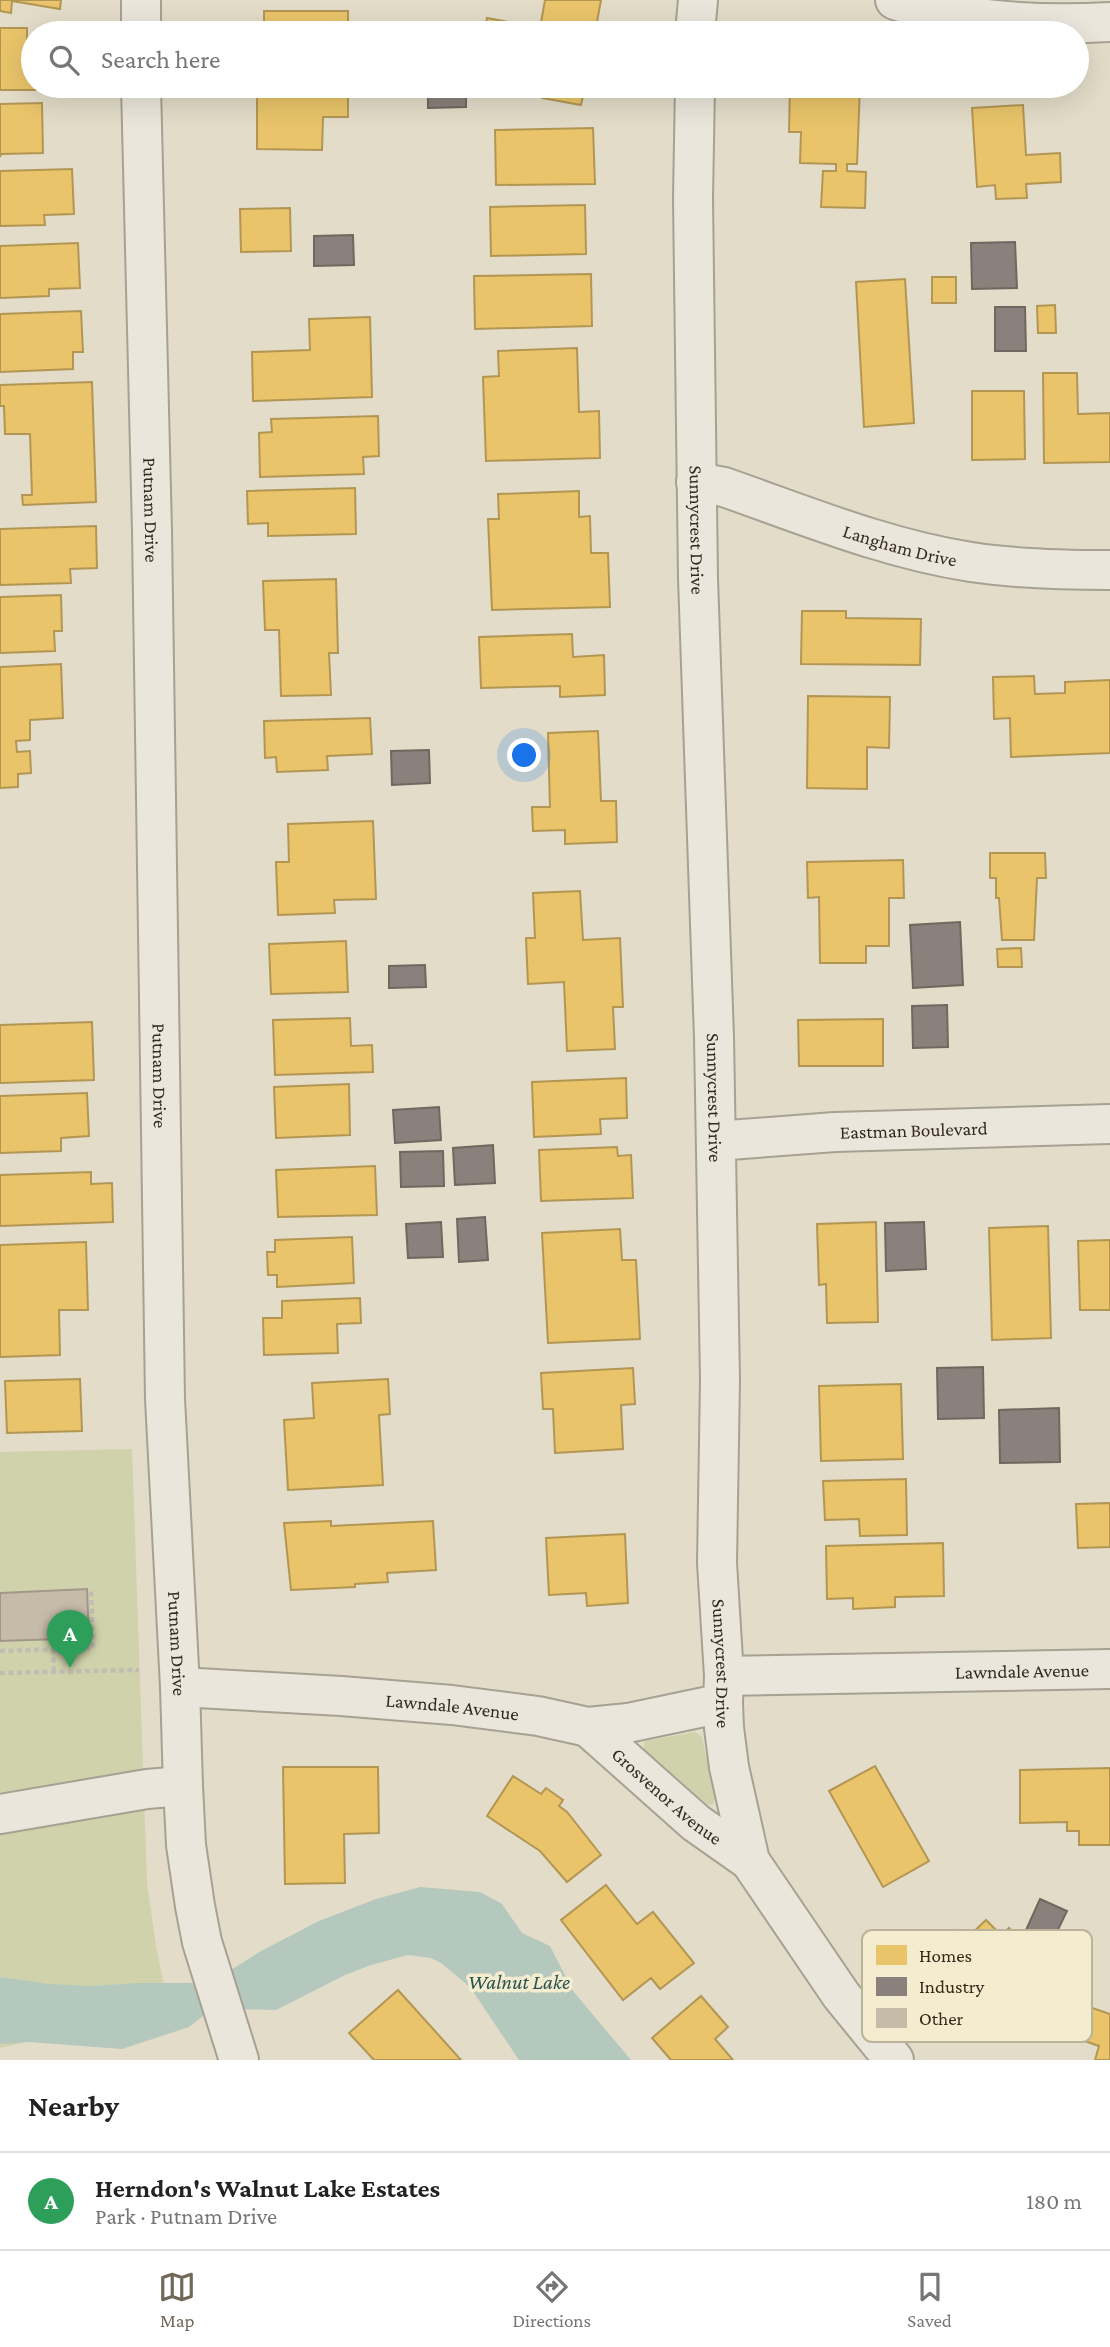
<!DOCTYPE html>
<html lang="en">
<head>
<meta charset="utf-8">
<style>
  :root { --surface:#fff; --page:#f2f2f2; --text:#222; --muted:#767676; --line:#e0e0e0; --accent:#716858 }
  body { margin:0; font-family:"Crimson Pro",serif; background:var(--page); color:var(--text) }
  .you { position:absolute; left:525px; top:756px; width:24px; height:24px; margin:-18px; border:5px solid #fff; border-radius:50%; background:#1a73e8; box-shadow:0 0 0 10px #1a73e833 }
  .badge { display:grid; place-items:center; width:46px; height:46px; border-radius:50%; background:var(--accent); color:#fff; font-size:23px; font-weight:700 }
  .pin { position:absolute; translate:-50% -58px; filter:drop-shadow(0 2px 4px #0008) }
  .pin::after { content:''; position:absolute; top:37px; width:24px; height:21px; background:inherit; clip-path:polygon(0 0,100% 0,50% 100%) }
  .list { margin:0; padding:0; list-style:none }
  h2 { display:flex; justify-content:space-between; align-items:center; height:91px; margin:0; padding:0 28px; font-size:30px }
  h2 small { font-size:23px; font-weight:400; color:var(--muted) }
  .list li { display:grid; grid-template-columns:46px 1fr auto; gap:21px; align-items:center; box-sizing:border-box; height:98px; padding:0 28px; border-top:2px solid var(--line) }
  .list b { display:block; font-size:26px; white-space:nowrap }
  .list p { margin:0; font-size:23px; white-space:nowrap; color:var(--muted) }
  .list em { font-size:23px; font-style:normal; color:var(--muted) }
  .icon { flex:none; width:38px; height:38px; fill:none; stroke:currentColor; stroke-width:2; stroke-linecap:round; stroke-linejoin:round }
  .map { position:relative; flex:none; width:1110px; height:2060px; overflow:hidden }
  .search { position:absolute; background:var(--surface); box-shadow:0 7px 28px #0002; left:21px; right:21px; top:21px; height:77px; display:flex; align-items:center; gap:18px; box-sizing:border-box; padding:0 24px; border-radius:38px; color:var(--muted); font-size:26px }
  .sheet { height:189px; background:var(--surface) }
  nav { display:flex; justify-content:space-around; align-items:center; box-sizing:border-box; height:98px; border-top:2px solid var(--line); background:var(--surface); font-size:19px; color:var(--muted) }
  nav a { display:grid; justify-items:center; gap:4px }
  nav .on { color:var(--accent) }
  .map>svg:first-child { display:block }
</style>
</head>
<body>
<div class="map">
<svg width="1110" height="2060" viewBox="0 0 1110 2060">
  <rect width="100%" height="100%" fill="#e2dcc8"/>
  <g fill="#cfd2ab">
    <path d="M132 1449 147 1883 156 1946 169 2009 0 2048V1452Z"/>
    <path d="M695 1732 702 1737 715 1800 712 1805 707 1804 644 1749V1743L646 1741Z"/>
  </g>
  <path fill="#b5c8bd" d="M420 1887 480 1892 502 1904 522 1933 550 1946 573 1991 631 2060H519L470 1987 441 1963 431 1958 408 1955 371 1965 345 1975 276 2010 232 2009 203 2016 189 2027 122 2049 29 2042 0 2044V1977L49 1984 92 1986 138 1983H194L223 1975 261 1951 319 1921 376 1899Z"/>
  <g fill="#e9c46a" stroke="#b39653" stroke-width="2">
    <path d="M0 0H61L60 9 12 1 11 13 0 11Z"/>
    <path d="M545 0H601L595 33H484L487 18 540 28Z"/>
    <rect x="264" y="11" width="84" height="22"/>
    <path d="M0 28H27V43H33V86H54V90H0Z"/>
    <path d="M264 86H348V117H323L322 150 257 149V97H264Z"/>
    <path d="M544 86H585L581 105 542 98Z"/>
    <path d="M790 86H860L857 164H847V171L866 172 865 208 821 207 823 171H836V164L800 163 801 132H789Z"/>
    <path d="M42 103 43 153 1 154 0 157V104Z"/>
    <path d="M1023 105 1026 155 1060 153 1061 182 1026 184 1027 198 996 199 995 185 977 187 972 108Z"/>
    <path d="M593 128 595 184 496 185 495 130Z"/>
    <path d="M72 169 74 214 44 215 45 225 0 226V171Z"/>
    <path d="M585 205 586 254 491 256 490 207Z"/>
    <path d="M290 208 291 251 241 252 240 209Z"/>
    <path d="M78 243 80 288 49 289V296L0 298V246Z"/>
    <path d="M591 274 592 326 475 329 474 276Z"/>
    <rect x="932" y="277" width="24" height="26"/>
    <path d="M905 279 914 423 864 427 856 282Z"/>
    <path d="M1055 305 1056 333H1038L1037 306Z"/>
    <path d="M81 311 83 352H73V369L0 372V314Z"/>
    <path d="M370 317 372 397 253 401 252 352 310 350 309 319Z"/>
    <path d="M577 348 579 412 599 411 600 458 486 461 483 377 499 376 498 351Z"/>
    <path d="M1043 373H1077L1078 414 1110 413V462L1044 463Z"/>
    <path d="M92 382 96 502 23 505 22 495H32L30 434H5L4 406H0V385Z"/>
    <path d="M972 391H1024L1025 459 972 460Z"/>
    <path d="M378 416 379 456 363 457 364 474 260 477 259 433 272 432 271 419Z"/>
    <path d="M355 488 356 534 268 536V523L248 524 247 491Z"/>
    <path d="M579 491V517L590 516 591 553H608L610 607 492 610 488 519H499L498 494Z"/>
    <path d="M96 526 97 568 70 569 71 583 0 585V529Z"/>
    <path d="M336 579 338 653H329L331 695 281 696 279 630H265L263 581Z"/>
    <path d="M61 595 62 631H54L55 651 0 653V597Z"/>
    <path d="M802 611H846V618L921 619 920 665 801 664Z"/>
    <path d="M572 634 573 657 604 655 605 695 560 697V686L481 688 479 637Z"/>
    <path d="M61 664 63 718 30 720V740L16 741 17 752 30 751 31 773 18 774V787L0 788V667Z"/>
    <path d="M1034 676 1035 694 1065 693V682L1110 680V753L1011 757 1010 718 994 719 993 677Z"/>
    <path d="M808 696 890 697 889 748 867 747V789L807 788Z"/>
    <path d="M370 718 372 754 327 756 328 770 277 772 276 757 265 758 264 721Z"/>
    <path d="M598 731 601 801H616L617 842 565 844V830L533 831 532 807H550L548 733Z"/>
    <path d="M373 821 376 899 334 900 335 913 278 915 276 862H289L288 824Z"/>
    <path d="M990 853H1045L1046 878H1037L1034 940H1002L999 898H996V878H990Z"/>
    <path d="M903 860 904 898H889V946H866V963H820L819 897 808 898 807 862Z"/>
    <path d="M580 891 583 940 620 938 623 1007H613L615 1049 567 1051 564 982 528 984 526 938H535L533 893Z"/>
    <path d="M346 941 348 992 271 994 269 944Z"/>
    <path d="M1021 948 1022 967H998L997 949Z"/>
    <path d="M350 1018 351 1046 372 1045 373 1072 275 1075 273 1020Z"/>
    <path d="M883 1019V1066H799L798 1020Z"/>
    <path d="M92 1022 94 1080 0 1083V1025Z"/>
    <path d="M626 1078 627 1118 600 1119 601 1134 534 1137 532 1082Z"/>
    <path d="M349 1084 350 1135 276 1138 274 1087Z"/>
    <path d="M87 1093 89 1136 61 1138V1151L0 1153V1096Z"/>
    <path d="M617 1147 618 1156 631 1155 633 1198 541 1201 539 1150Z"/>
    <path d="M375 1166 377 1215 278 1217 276 1170Z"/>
    <path d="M91 1172V1184L112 1183 113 1222 0 1226V1175Z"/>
    <path d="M876 1222 878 1322 827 1323 826 1284 819 1285 817 1224Z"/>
    <path d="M1048 1226 1051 1338 992 1340 989 1228Z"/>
    <path d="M620 1229 622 1260H636L640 1339 548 1343 542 1233Z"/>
    <path d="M352 1237 354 1283 277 1287V1275H268L267 1252H275V1240Z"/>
    <path d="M1110 1240V1310H1080L1078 1241Z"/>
    <path d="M86 1242 88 1310H59L60 1355 0 1357V1245Z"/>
    <path d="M360 1298 361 1323 337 1324 338 1353 264 1355 263 1318H282V1301Z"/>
    <path d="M633 1368 635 1404 621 1405 623 1449 555 1453 553 1409H543L541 1373Z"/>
    <path d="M80 1379 82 1431 7 1433 5 1381Z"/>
    <path d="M388 1379 390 1414 379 1415 383 1485 288 1490 284 1420 314 1418 312 1383Z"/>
    <path d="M901 1384 903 1459 821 1461 819 1386Z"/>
    <path d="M906 1479 907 1535 860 1536 859 1519 825 1520 823 1481Z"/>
    <path d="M1110 1503V1547L1078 1548 1076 1504Z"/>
    <path d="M331 1521V1526L433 1521 436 1570 387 1573 388 1582 355 1584V1587L291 1590 284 1523Z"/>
    <path d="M625 1534 628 1603 587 1606 586 1593 549 1595 546 1538Z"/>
    <path d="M943 1543 944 1596 895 1597V1607L853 1609V1598L827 1599 826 1546Z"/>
    <path d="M875 1766 929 1861 883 1887 829 1791Z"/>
    <path d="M283 1767H378L379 1833 344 1834 345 1883 285 1884Z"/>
    <path d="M1110 1768V1845H1079V1831H1067V1822L1020 1823V1770Z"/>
    <path d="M513 1776 541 1794 546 1788 563 1800 559 1806 567 1812 601 1855 567 1882 540 1851 487 1816Z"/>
    <path d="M606 1885 637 1924 653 1912 694 1963 660 1989 651 1978 623 2000 561 1920Z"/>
    <path d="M986 1920 1001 1935 1009 1928 1030 1950 973 2002 930 1955 956 1930 965 1940Z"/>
    <path d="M398 1990 461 2060H374L349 2033Z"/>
    <path d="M701 1996 728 2027 715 2039 733 2060H671L652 2038Z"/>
    <path d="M1072 2001 1110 2014V2060H1095L1099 2046 1061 2033Z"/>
  </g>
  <g fill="#8a817c" stroke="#70675f" stroke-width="2">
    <path d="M428 86H466V107L428 108Z"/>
    <path d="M353 235 354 265 314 266V236Z"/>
    <path d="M1015 242 1017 288 972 289 971 243Z"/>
    <path d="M995 307H1025L1026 351H995Z"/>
    <path d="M429 750 430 783 392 785 391 751Z"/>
    <path d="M960 922 963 985 913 988 910 925Z"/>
    <path d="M425 965 426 987 389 988V966Z"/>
    <path d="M947 1005 948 1047 913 1048 912 1006Z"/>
    <path d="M439 1107 441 1140 395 1143 393 1110Z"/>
    <path d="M493 1145 495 1183 455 1185 453 1148Z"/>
    <path d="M443 1151 444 1186 401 1187 400 1152Z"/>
    <path d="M485 1217 488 1260 459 1262 457 1219Z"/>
    <path d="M441 1222 443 1257 408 1258 406 1224Z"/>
    <path d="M924 1222 926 1269 886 1271 885 1223Z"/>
    <path d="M983 1367 984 1418 938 1419 937 1368Z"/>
    <path d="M1059 1408 1060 1462 1000 1463 999 1410Z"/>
    <path d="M1040 1899 1067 1911 1052 1942 1026 1930Z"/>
  </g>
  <path fill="#c6baa9" stroke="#a29889" stroke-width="2" d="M87 1589 89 1638 0 1641V1593Z"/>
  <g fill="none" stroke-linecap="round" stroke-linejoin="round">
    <defs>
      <g id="minor">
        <path d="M141 0V33"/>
        <path d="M895 0C965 22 1038 26 1110 22"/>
        <path d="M695 33 698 0"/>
        <path id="s1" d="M141 86 152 531 165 1399 180 1687 183 1786 186 1845 195 1906 202 1942 239 2060"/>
        <path id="s2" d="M695 86 693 199 698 578 714 1038 720 1380 717 1563 724 1676 723 1703 724 1728 729 1767 750 1861 841 1995 894 2060"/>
        <path id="s3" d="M696 482 724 487C804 515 886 549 971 562 1016 569 1064 570 1110 570"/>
        <path id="s4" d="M716 1141 835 1132 1110 1124"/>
        <path id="s5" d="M724 1676 1110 1669"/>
        <path id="s6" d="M180 1687 341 1696 452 1705 538 1716 588 1727 628 1723 723 1703"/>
        <path id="s7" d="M588 1727 696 1823 750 1861"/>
        <path d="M0 1814 147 1789 183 1786"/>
      </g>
    </defs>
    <use href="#minor" stroke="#a7a192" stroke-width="42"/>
    <g stroke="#c2bdb2" stroke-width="4.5" stroke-dasharray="5 3.5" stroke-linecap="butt">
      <path d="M53 1649 54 1672"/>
      <path d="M0 1651 93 1648 91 1589"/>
      <path d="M0 1673 137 1670V1672"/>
    </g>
    <use href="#minor" stroke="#eae6db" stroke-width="38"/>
  </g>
  <g text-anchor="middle" stroke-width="7" stroke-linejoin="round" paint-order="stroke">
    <g font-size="19" fill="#342a1c" stroke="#f4ecce">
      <text dy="7" stroke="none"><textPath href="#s1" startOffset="424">Putnam Drive</textPath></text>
      <text dy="7" stroke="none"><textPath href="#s2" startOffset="444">Sunnycrest Drive</textPath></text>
      <text dy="7" stroke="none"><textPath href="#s3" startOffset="214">Langham Drive</textPath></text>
      <text dy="7" stroke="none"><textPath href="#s1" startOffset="990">Putnam Drive</textPath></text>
      <text dy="7" stroke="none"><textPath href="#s2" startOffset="1012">Sunnycrest Drive</textPath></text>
      <text dy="7" stroke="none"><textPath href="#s4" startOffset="198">Eastman Boulevard</textPath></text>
      <text dy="7" stroke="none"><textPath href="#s1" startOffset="1558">Putnam Drive</textPath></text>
      <text dy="7" stroke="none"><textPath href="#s2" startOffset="1578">Sunnycrest Drive</textPath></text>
      <text dy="7" stroke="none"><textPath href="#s5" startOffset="298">Lawndale Avenue</textPath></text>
      <text dy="7" stroke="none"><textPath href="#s6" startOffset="273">Lawndale Avenue</textPath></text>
      <text dy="7" stroke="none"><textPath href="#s7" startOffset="105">Grosvenor Avenue</textPath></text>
    </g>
    <g font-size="21" font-style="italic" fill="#2b5454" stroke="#f4ecce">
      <text x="519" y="1989">Walnut Lake</text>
    </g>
  </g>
  <rect x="862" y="1930" width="230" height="112" rx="10" fill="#f4ecce" stroke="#bab299" stroke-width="2"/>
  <rect x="876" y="1945" width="31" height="20" fill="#e9c46a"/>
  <rect x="876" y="1977" width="31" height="19" fill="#8a817c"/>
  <rect x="876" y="2008" width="31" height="20" fill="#c6baa9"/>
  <g font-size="19" fill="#342a1c">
    <text x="919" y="1962">Homes</text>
    <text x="919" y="1993">Industry</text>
    <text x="919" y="2025">Other</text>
  </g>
</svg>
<div class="you"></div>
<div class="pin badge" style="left:70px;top:1668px;background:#2e9e5b">A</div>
<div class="search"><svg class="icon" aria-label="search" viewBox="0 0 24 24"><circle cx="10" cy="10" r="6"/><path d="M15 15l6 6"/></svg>Search here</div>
</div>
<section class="sheet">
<h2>Nearby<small></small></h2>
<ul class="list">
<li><span class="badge" style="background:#2e9e5b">A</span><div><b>Herndon's Walnut Lake Estates</b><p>Park · Putnam Drive</p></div><em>180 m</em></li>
</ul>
</section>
<nav>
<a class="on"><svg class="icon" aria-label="map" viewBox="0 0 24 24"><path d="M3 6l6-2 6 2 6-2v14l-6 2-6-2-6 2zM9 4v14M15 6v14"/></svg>Map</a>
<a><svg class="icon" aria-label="directions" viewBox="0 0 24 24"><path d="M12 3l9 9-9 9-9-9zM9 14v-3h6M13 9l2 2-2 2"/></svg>Directions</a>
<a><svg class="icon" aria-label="saved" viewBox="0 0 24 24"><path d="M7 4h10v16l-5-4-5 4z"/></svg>Saved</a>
</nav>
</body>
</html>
